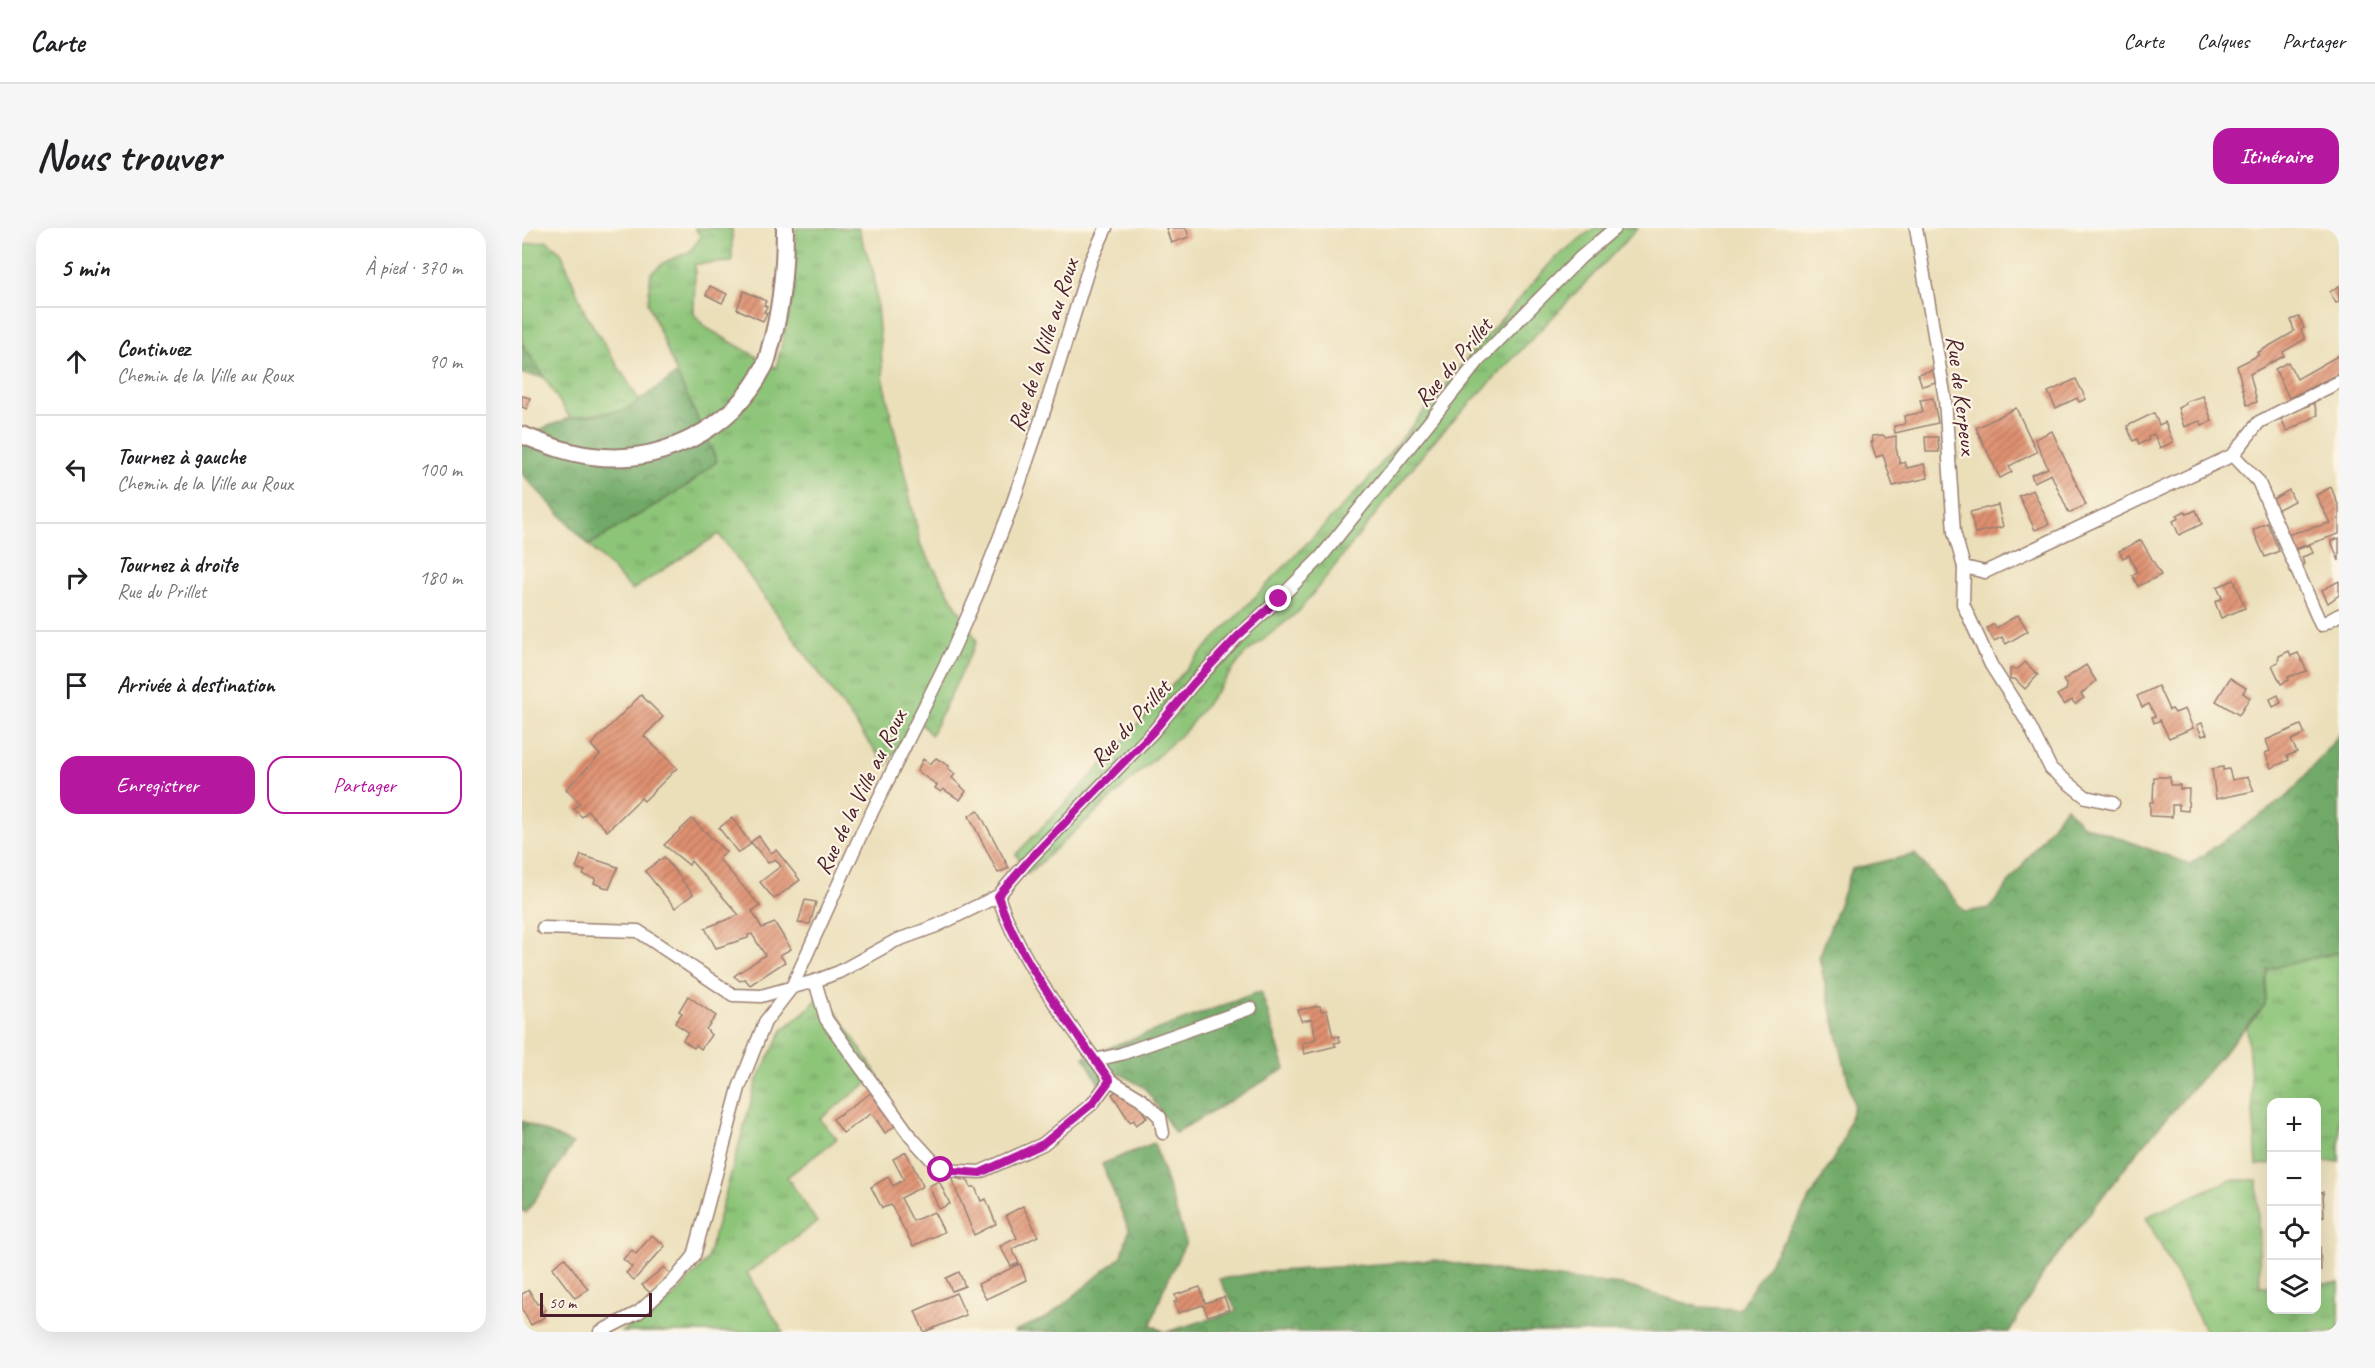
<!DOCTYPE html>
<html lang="fr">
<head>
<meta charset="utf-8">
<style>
  :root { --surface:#fff; --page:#f6f6f6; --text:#202124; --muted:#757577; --line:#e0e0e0; --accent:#b5179e }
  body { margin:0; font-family:Caveat,sans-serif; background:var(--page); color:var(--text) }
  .controls { position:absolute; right:18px; bottom:18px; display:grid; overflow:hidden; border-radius:12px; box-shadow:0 6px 24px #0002 }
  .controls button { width:54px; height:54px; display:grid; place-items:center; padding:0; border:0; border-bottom:2px solid var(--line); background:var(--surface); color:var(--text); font:30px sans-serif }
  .scale { position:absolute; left:18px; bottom:15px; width:112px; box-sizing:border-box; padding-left:6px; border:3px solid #4a1f2b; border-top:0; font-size:16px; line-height:21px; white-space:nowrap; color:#4a1f2b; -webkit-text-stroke:4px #fcf5e5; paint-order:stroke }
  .stop { position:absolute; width:18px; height:18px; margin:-14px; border:4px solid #b5179e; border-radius:50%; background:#fff }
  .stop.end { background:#b5179e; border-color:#fff; box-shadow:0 2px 6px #0008 }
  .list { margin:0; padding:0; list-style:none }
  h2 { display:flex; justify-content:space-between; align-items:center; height:78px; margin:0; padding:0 24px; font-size:26px }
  h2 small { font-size:20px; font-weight:400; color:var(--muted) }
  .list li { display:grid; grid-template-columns:39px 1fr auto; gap:18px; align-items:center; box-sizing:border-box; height:108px; padding:0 24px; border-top:2px solid var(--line) }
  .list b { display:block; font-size:22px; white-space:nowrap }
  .list p { margin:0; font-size:20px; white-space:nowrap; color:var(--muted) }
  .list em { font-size:20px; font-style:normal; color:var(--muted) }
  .actions { display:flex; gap:12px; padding:18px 24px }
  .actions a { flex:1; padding:14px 0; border:2px solid var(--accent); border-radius:18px; text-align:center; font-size:21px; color:var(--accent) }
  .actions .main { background:var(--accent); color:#fff }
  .icon { flex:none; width:33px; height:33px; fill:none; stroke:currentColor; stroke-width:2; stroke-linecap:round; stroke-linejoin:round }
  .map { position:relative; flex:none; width:1817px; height:1104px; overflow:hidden; border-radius:18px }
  header { display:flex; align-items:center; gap:36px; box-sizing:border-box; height:84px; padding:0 30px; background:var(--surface); border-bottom:2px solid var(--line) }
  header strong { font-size:28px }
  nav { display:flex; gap:33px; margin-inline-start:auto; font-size:21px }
  .intro { display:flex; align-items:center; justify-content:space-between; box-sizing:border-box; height:144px; padding:0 36px }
  h1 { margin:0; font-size:42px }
  .button { padding:15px 27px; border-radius:18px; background:var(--accent); color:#fff; font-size:21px; font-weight:700 }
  main { display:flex; gap:36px; padding:0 36px }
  aside { flex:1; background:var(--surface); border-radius:18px; box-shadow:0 6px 24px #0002 }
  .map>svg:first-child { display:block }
</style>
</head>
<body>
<header>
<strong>Carte</strong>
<nav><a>Carte</a><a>Calques</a><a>Partager</a></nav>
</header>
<div class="intro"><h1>Nous trouver</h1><a class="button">Itinéraire</a></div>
<main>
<aside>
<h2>5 min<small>À pied · 370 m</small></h2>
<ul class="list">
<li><svg class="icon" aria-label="ahead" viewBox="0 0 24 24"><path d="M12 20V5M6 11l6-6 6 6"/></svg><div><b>Continuez</b><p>Chemin de la Ville au Roux</p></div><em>90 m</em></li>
<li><svg class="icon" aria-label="left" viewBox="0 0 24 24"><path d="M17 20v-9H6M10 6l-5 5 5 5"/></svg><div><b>Tournez à gauche</b><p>Chemin de la Ville au Roux</p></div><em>100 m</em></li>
<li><svg class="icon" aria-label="right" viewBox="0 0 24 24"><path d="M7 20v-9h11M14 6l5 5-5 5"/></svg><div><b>Tournez à droite</b><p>Rue du Prillet</p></div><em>180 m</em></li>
<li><svg class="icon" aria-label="arrive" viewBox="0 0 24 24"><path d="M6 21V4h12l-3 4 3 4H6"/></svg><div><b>Arrivée à destination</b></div></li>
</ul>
<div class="actions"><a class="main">Enregistrer</a><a>Partager</a></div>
</aside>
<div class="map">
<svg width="1817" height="1104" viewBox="0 0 1817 1104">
  <defs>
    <pattern id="grass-tufts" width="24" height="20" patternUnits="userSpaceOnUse" patternTransform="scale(1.5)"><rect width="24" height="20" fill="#8cc478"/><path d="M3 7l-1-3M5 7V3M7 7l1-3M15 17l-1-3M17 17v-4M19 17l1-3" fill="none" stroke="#749f63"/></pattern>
    <pattern id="forest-crowns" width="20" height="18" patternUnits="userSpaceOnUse" patternTransform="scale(1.5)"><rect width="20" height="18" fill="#71aa68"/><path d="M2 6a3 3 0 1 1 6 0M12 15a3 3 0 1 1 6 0" fill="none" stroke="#5f8a56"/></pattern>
    <pattern id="building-hatch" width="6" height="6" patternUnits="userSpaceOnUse" patternTransform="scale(1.5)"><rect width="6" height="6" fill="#de9070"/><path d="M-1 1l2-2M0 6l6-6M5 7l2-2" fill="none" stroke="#b6755c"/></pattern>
  </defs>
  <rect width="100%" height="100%" fill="#fcf5e5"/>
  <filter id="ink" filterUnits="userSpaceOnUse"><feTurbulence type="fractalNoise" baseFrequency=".0167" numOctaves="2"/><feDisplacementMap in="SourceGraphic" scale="12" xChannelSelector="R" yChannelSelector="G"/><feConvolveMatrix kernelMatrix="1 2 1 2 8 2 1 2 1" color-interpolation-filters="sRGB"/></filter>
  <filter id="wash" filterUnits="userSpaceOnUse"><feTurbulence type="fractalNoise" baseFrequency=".008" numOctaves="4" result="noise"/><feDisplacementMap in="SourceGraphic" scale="24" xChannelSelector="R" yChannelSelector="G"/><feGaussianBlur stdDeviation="1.35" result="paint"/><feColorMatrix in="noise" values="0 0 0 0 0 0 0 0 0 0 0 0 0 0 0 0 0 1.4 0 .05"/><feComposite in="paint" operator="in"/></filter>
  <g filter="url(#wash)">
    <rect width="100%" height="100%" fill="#ebdfba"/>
    <g fill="url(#grass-tufts)" stroke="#6b7252" stroke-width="1.5">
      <path d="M173 0H210V34L173 36 172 86 183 99 254 140 273 61 274 0H336L352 46 362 157 399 318 455 413 409 507 394 490 364 538 197 306 110 362 67 317 166 257 195 233 155 146 126 75 129 45 143 34 167 24 179 9Z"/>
      <path d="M1072 0H1116L910 215 777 383 723 426 665 501 506 646 494 626 581 536 674 430 844 254 948 127 1032 31Z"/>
      <path d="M25 13 39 24 63 85 117 172 103 182 48 190 0 115V17Z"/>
      <path d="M1817 724V933L1795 934 1794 874H1750L1749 936 1735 937 1725 799 1743 777 1746 741Z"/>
      <path d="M301 764 357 849 340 859 298 891 315 911 265 949 295 994 225 1045 261 1104H99L153 1068 185 1032 235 852 261 802 289 778Z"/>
      <path d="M1707 952H1735L1738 1058H1749L1750 1082H1794L1795 1056 1817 1055V1104H1684L1624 989Z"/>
    </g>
    <g fill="url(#forest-crowns)" stroke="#5e644a" stroke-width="1.5">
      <path d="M0 115 22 149 0 146Z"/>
      <path d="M155 146 195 233 166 257 67 317 0 246V211L24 199 48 190 103 182Z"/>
      <path d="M1817 507V724L1746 741 1743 777 1614 925 1524 1042 1487 1104H644L715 1083 697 1051 742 1044 914 1032 991 1045 1100 1057 1177 1079 1217 1081 1274 994 1320 916 1332 877 1297 730 1330 641 1393 626 1443 684 1468 680 1544 579 1559 596 1668 636 1767 567Z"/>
      <path d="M739 763 763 841 653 905 623 860 592 842 577 856 562 829Z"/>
      <path d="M0 893 51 916 4 985 0 982Z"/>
      <path d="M632 915 664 1014 641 1062 629 1097 643 1104H491L526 1089 600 1028 607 1002 580 936Z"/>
    </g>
    <g id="blocks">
      <g fill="url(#building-hatch)">
        <path d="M644 0H664L667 9 649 15Z"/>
        <path d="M188 58 205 66 200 75 184 67Z"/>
        <path d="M1817 58V74L1814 75 1808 64Z"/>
        <path d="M222 63 244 73 242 77 245 79 242 84 245 85 241 93 215 81Z"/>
        <path d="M1777 89 1782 100 1779 102 1783 111 1761 124 1762 128 1728 146 1735 174 1725 177 1715 138 1737 127 1735 125 1770 105 1772 103 1769 92Z"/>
        <path d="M1817 127V146L1767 170 1753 141 1766 134 1775 151Z"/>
        <path d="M1410 142 1414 154 1400 158 1396 146Z"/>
        <path d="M1554 151 1564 171 1557 174 1555 170 1534 180 1526 164Z"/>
        <path d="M0 168 8 170 5 181 0 179Z"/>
        <path d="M1681 168 1690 193 1680 197 1678 193 1662 199 1656 180 1664 176 1663 174Z"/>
        <path d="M1411 170 1416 195 1373 205 1372 198 1383 196 1382 188 1401 184 1398 172Z"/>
        <path d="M1792 175 1796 187 1765 203 1759 190Z"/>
        <path d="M1494 180 1515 224 1487 238 1490 244 1478 250 1454 200Z"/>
        <path d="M1632 185 1637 197 1643 194 1651 214 1638 220 1632 206 1626 209 1627 212 1617 216 1615 211 1611 213 1605 198Z"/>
        <path d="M1530 203 1564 277 1547 285 1529 246 1512 254 1509 247 1526 240 1513 211Z"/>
        <path d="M1361 207 1364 210 1374 208V220L1378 236 1383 234 1385 240 1402 236 1406 250 1371 258 1361 227 1354 229 1349 214H1351L1350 208Z"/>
        <path d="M1403 209H1416L1417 224H1404Z"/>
        <path d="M1809 259 1817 279V306L1769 322 1764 307 1808 295 1794 267Z"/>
        <path d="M1511 262 1527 296 1513 302 1497 268Z"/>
        <path d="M1767 262 1772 273 1753 283 1748 273Z"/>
        <path d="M1476 277 1481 299 1453 305 1448 284Z"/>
        <path d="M1674 282 1680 296 1657 307 1651 293 1657 290 1655 287 1663 283 1665 286Z"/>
        <path d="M1745 295 1757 323 1743 329 1731 302Z"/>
        <path d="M1817 310V333L1809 313Z"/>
        <path d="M1619 312 1639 347 1616 358 1610 347 1615 344 1607 327 1601 330 1597 323Z"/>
        <path d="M1788 317 1791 325 1780 329 1782 336 1777 339 1770 323Z"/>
        <path d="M1712 352 1723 380 1699 390 1693 374 1700 370 1695 359Z"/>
        <path d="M1817 353V367L1806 375 1800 362Z"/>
        <path d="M1496 387 1506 403 1484 416 1480 409 1472 413 1465 400 1472 396 1474 400Z"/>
        <path d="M1767 423 1769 428 1776 425 1785 443 1766 449 1767 452 1759 456 1750 437 1756 434 1757 428Z"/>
        <path d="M1503 434 1516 447 1503 461 1493 451H1488V441H1496Z"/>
        <path d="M1564 437 1574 453 1559 466 1562 470 1553 476 1550 472 1542 477 1535 467 1544 462 1545 458 1541 452Z"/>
        <path d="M1708 450 1724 460 1721 465 1728 470 1717 487 1694 473Z"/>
        <path d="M1636 458 1647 482 1650 481 1653 485 1663 481 1671 500 1647 510 1638 492 1632 495 1630 489 1633 488 1627 476 1620 479 1615 468Z"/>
        <path d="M119 467 141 489 122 508 155 540 122 573 119 570 85 603 66 583 60 589 52 581 58 575 44 561 78 527 69 517Z"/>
        <path d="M1756 467 1759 475 1751 479 1748 471Z"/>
        <path d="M1680 495 1685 506 1680 508 1675 497Z"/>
        <path d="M1779 497 1783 506 1769 512 1775 524 1765 528 1767 532 1749 540 1743 525 1748 523 1744 512Z"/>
        <path d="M414 530 427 538 426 540 433 546 430 550 444 563 438 572 421 561 419 564 413 560 415 557 395 543 401 531 408 536Z"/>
        <path d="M1701 539V542L1707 541 1710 552 1726 549 1732 563 1694 571 1690 541Z"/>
        <path d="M1632 549H1648V557H1658V561H1667L1666 583 1657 582V577H1650V589L1628 588V574H1631Z"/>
        <path d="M456 582 487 640 476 645 447 588Z"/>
        <path d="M210 590 229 616 216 625 197 600Z"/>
        <path d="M170 591 204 624 197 631 238 678 230 683 240 700 253 695 269 721 258 727 263 734 228 757 223 751 218 753 212 748 243 727 230 706 226 707V710L194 720 183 700 217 687 169 633 167 637 142 617Z"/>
        <path d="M237 608 249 625 254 622 278 652 252 671 238 654 259 638 253 631 246 635 229 614Z"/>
        <path d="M59 627 96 639 87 661 72 655 74 651 61 647 63 643 54 640Z"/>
        <path d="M142 629 171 666 153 680 123 643Z"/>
        <path d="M283 672 294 674 288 696 276 695Z"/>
        <path d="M166 768 194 788 184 801 189 807 179 821 174 817 172 820 161 812 166 804 153 795 160 785 157 783Z"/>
        <path d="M798 778 799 783 805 782 811 809 817 808 818 814 812 815 814 818 782 826 780 815 794 811 790 791 779 793 776 782Z"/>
        <path d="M600 860 608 865 625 890 614 897 612 892 608 894 590 866Z"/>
        <path d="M353 862 374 897 363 905 350 885 321 905 311 891Z"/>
        <path d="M384 924 401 958 379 970 391 993 412 984 422 1004 391 1018 369 977 360 980 349 959 366 949 371 958 382 952 371 931Z"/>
        <path d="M429 949 446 953 449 959H453L459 973 464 971 474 996 452 1007Z"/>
        <path d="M417 953 428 976 417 981 407 958Z"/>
        <path d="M1794 964H1801L1802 989H1794Z"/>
        <path d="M501 978 516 1008 490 1021 497 1035 489 1038 478 1018 495 1010 484 987Z"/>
        <path d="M130 1007 143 1018 112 1052 104 1045 110 1039 101 1031 110 1022 114 1026Z"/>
        <path d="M1794 1019H1798L1799 1042 1794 1043Z"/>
        <path d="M43 1030 66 1061 53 1070 30 1040Z"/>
        <path d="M498 1036 504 1052 464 1071 456 1056Z"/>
        <path d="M142 1039 148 1046 129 1066 120 1057Z"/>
        <path d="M437 1044 443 1058 430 1063 424 1050Z"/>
        <path d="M678 1059 683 1075 702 1069 707 1082 686 1088 681 1077 656 1085 652 1074H655L653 1067Z"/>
        <path d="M7 1062 15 1076 20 1075 24 1082 20 1084 23 1089 9 1097 0 1081V1066Z"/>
        <path d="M434 1065 444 1087 402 1104 393 1083Z"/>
      </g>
    </g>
  </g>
  <g filter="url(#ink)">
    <use href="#blocks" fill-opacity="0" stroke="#9a7f72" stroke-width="1.5"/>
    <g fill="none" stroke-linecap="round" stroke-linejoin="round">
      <defs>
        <g id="street">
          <path d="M1394 0 1423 171 1432 304 1442 339 1463 344 1711 227 1736 253 1799 397 1817 387"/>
          <path d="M1711 227 1737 194 1817 154"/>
          <path d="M1442 339 1441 376 1469 437 1506 495 1529 541 1564 569 1591 575"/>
          <path d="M21 700 116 703 211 767 239 768 293 753 317 744 373 713 414 698 476 668 507 632 631 504 671 456 716 408 757 371 799 329 957 132 1059 29 1093 0"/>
          <path d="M293 753 304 791 389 909 419 942 458 944 521 916 571 875 588 852C546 794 499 736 476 668"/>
          <path d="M573 832 599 826 729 780"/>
          <path d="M588 852 619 871 638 889 641 905"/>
          <path d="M78 1104 117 1084 153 1051 172 1028 217 860 243 794 270 759 341 602 432 419 455 367 489 280 526 171 569 32 584 0"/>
        </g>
        <path id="secondary" d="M0 207C23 216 45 225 70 228 138 237 210 202 242 139 246 132 247 122 250 113 260 76 263 39 263 0"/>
      </defs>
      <use href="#street" stroke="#9a7f72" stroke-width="15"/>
      <use href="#secondary" stroke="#9a7f72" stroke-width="20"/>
      <use href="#street" stroke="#fff" stroke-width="12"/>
      <use href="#secondary" stroke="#fff" stroke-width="16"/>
    </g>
  </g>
  <g fill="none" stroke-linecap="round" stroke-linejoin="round" filter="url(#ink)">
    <path stroke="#b5179e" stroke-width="8" d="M419 942 458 945 521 916 571 875 588 852C546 794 499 736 476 668L507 632 631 504 671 456 716 408 757 371"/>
  </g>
  <g text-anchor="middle" stroke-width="4.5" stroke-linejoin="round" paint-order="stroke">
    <g font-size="24" fill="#4a1f2b" stroke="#fcf5e5">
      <text transform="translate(521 117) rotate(-72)" y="8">Rue de la Ville au Roux</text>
      <text transform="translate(931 134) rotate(-50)" y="8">Rue du Prillet</text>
      <text transform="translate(1440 167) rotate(83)" y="8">Rue de Kerpeux</text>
      <text transform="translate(608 495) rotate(-48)" y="8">Rue du Prillet</text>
      <text transform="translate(338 564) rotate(-64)" y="8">Rue de la Ville au Roux</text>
    </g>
  </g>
</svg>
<div class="controls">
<button>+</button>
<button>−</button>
<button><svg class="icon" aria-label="locate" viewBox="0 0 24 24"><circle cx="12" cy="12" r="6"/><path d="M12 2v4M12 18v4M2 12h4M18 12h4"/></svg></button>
<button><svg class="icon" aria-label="layers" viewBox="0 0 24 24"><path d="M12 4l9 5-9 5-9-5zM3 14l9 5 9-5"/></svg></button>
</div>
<div class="scale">50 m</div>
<div class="stop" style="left:419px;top:942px"></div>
<div class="stop end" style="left:757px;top:371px"></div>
</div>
</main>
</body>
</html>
